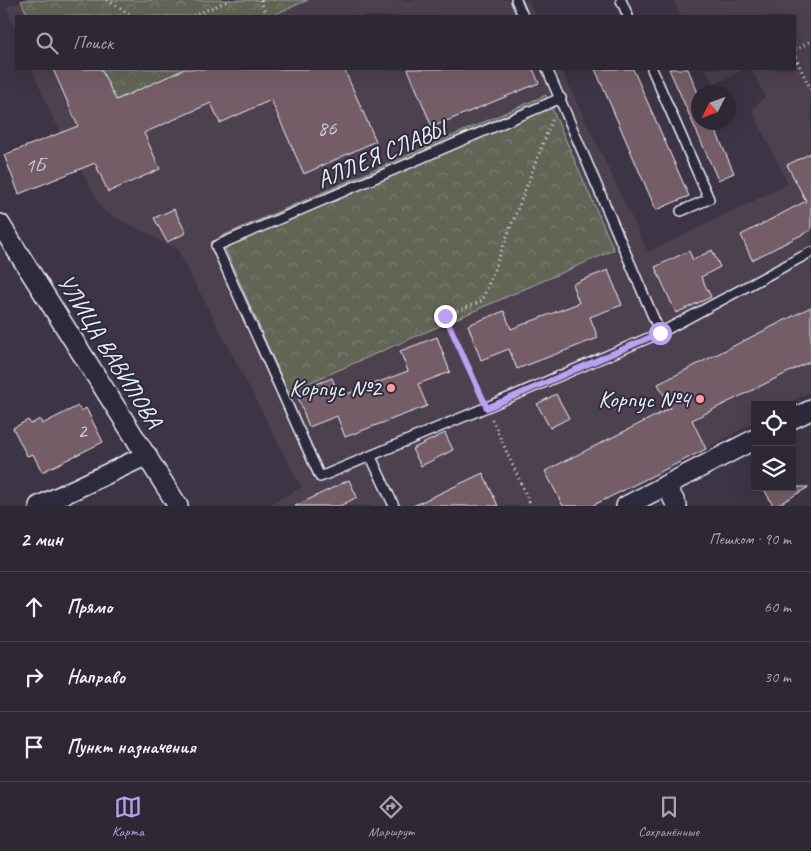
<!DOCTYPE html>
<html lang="ru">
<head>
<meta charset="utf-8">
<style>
  :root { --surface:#2e2734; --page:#362f3c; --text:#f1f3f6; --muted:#a7a5ac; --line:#49444f; --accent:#bca0f2 }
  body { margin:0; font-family:Caveat,sans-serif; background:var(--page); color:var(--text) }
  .controls { position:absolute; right:15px; bottom:15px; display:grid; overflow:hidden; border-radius:0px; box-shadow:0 5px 20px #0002 }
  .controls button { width:45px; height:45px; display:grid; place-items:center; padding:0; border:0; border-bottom:1px solid var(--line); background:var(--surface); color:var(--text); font:25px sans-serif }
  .compass { position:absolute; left:691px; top:85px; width:45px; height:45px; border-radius:50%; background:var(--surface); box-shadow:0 5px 20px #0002; rotate:228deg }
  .stop { position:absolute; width:15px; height:15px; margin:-11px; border:4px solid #bca0f2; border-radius:50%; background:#fff }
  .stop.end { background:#bca0f2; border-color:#fff; box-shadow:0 1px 5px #0008 }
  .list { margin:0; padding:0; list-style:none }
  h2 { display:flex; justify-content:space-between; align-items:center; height:65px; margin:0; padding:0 20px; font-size:21px }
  h2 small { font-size:16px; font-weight:400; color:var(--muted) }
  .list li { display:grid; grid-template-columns:32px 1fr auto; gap:15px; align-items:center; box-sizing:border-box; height:70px; padding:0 20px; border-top:1px solid var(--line) }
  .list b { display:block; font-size:19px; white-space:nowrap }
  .list em { font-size:16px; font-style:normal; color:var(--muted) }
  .icon { flex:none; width:28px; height:28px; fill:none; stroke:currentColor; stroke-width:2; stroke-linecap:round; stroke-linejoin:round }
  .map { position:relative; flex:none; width:811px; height:506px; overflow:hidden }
  .search { position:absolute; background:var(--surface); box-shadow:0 5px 20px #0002; left:15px; right:15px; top:15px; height:55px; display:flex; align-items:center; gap:12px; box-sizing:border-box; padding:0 18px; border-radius:0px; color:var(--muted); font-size:19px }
  .sheet { height:275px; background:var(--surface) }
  nav { display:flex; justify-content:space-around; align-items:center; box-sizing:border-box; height:70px; border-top:1px solid var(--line); background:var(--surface); font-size:14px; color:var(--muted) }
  nav a { display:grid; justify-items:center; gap:2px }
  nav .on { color:var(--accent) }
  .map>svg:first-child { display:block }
</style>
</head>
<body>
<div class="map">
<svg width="811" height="506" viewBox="0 0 811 506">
  <defs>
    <pattern id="forest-crowns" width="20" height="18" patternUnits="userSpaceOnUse" patternTransform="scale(1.25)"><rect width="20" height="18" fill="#626557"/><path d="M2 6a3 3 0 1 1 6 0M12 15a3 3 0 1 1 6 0" fill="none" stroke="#787c70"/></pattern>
  </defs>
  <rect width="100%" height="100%" fill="#3d3445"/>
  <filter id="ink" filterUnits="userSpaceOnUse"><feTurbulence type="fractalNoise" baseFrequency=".02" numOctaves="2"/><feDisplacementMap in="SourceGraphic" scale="10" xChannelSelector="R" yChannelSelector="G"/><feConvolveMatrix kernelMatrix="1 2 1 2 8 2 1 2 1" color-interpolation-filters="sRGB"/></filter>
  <g filter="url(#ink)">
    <g fill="#4e404f">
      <path d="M25 0H528L536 16H16V31L6 7Z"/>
      <path d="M673 0H811V391L787 405H755V422L706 449 592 506H267L301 487 177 249 103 211 50 112 32 69H561L648 252 788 184 752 110 765 97 751 69H795V16H681Z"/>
      <path d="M706 69H745L713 85Z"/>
    </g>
    <g fill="url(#forest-crowns)" stroke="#a5aba8">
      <path d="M25 0H308L271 16H99L98 15 94 16H28L21 1Z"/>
      <path d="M101 69H185L116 100Z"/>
      <path d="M546 95 614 250 288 392 220 237Z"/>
    </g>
    <g fill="#755d67" stroke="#e8f1f8">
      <path d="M53 69H101L116 100 185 69H344L376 141 304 174 271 100 220 123 211 103 144 133 160 169 108 192 95 163 19 194 4 155 78 126Z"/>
      <path d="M408 69H533L539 83 432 127Z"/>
      <path d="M595 69H633L689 196 656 210Z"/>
      <path d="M669 69H688L698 93V122H712L734 173 718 180Z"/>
      <path d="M811 153V230L752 260 741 235 806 201 787 165Z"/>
      <path d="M174 209 186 233 167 242 154 218Z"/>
      <path d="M712 250 720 267 701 277 711 297 676 313 655 267 689 251 693 260Z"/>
      <path d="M608 270 622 305 590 317 598 338 517 369 509 349 481 360 468 325 504 311 511 329 579 303 572 284Z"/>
      <path d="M811 307V361L692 420 706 449 592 506H563L545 471 671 408 658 384Z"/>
      <path d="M437 337 450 372 418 384 427 406 345 437 337 416 309 427 296 392 332 378 339 397 408 371 400 351Z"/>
      <path d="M556 394 569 418 550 428 537 404Z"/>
      <path d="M78 406 81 411 86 408 103 442 42 472 33 454 27 456 13 428 28 420 31 424 40 419 42 424Z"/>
      <path d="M445 433 453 450 421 466 412 449Z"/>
      <path d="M483 473 498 506H413Z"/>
      <path d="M349 480 357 497 340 506H295Z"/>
      <path d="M763 487H809L776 506H773Z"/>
    </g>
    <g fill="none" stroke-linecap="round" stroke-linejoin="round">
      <defs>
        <g id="lane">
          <path d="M516 0 523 16"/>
          <path d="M621 0 628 16"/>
          <path d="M547 69 660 333"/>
          <path d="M652 69 709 199 681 211"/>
          <path d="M561 98 216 246 320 477 487 407 660 333 811 252"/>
          <path d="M371 457 394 506"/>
        </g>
        <g id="street">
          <path d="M0 224 178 506"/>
          <path d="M792 419 811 410"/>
          <path d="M666 485 677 506"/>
          <path d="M39 506 147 455"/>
          <path d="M626 506 755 439"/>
        </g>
      </defs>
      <use href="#lane" stroke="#e8f1f8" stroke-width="12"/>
      <use href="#street" stroke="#e8f1f8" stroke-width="22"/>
      <g stroke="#e8f1f8" stroke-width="3" stroke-dasharray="1 4" stroke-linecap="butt">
        <path d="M107 0 133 16"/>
        <path d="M261 0 266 16"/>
        <path d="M193 16 230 0"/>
        <path d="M795 50 811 41"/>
        <path d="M795 57 811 90"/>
        <path d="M481 395 445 316 482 301 552 120"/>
        <path d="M492 419 531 506"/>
      </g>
      <use href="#lane" stroke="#2f2a3d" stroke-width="9"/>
      <use href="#street" stroke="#2f2a3d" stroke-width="19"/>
    </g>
  </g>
  <g fill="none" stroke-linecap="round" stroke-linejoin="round" filter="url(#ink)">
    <path stroke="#bca0f2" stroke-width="6" d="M445 316 487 408 660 333"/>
  </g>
  <g fill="#ff9aa2" stroke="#2f2a3d" stroke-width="2">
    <circle cx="391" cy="388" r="5"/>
    <circle cx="700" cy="399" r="5"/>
  </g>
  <g text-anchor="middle" stroke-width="4" stroke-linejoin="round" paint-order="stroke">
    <g font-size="21" fill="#cbccd4">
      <text x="327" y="135">86</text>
      <text x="35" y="172">1Б</text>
      <text x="82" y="438">2</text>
    </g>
    <g font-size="24" fill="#e8f1f8" stroke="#2f2a3d">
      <text transform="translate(381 154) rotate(-23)" y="8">АЛЛЕЯ СЛАВЫ</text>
      <text transform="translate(110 351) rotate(58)" y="8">УЛИЦА ВАВИЛОВА</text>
    </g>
    <g font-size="24" fill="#e8f1f8" stroke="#2f2a3d" text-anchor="end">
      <text x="381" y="396">Корпус №2</text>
      <text x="690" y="407">Корпус №4</text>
    </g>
  </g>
</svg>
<div class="controls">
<button><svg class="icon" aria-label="locate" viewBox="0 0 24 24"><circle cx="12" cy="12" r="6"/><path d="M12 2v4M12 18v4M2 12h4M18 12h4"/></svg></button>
<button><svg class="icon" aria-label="layers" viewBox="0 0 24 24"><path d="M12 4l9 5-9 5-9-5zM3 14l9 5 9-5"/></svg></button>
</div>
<svg class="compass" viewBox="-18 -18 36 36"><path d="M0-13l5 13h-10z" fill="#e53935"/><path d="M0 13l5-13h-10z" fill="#a7a5ac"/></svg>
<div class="stop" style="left:660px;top:333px"></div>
<div class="stop end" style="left:445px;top:316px"></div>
<div class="search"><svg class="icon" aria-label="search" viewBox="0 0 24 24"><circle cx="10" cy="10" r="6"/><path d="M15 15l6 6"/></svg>Поиск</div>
</div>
<section class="sheet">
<h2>2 мин<small>Пешком · 90 m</small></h2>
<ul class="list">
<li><svg class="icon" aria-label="ahead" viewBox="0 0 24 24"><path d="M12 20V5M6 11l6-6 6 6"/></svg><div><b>Прямо</b></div><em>60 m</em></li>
<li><svg class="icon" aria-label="right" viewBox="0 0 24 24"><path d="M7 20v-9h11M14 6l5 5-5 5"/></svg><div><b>Направо</b></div><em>30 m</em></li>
<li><svg class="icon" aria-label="arrive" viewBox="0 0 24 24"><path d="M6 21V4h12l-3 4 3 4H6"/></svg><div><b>Пункт назначения</b></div></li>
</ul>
</section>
<nav>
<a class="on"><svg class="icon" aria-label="map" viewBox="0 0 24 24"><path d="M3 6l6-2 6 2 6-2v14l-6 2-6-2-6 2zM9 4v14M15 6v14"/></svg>Карта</a>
<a><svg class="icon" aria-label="directions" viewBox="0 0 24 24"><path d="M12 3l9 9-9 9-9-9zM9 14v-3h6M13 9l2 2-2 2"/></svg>Маршрут</a>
<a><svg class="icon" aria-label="saved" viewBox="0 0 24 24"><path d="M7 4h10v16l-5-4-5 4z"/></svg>Сохранённые</a>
</nav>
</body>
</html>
